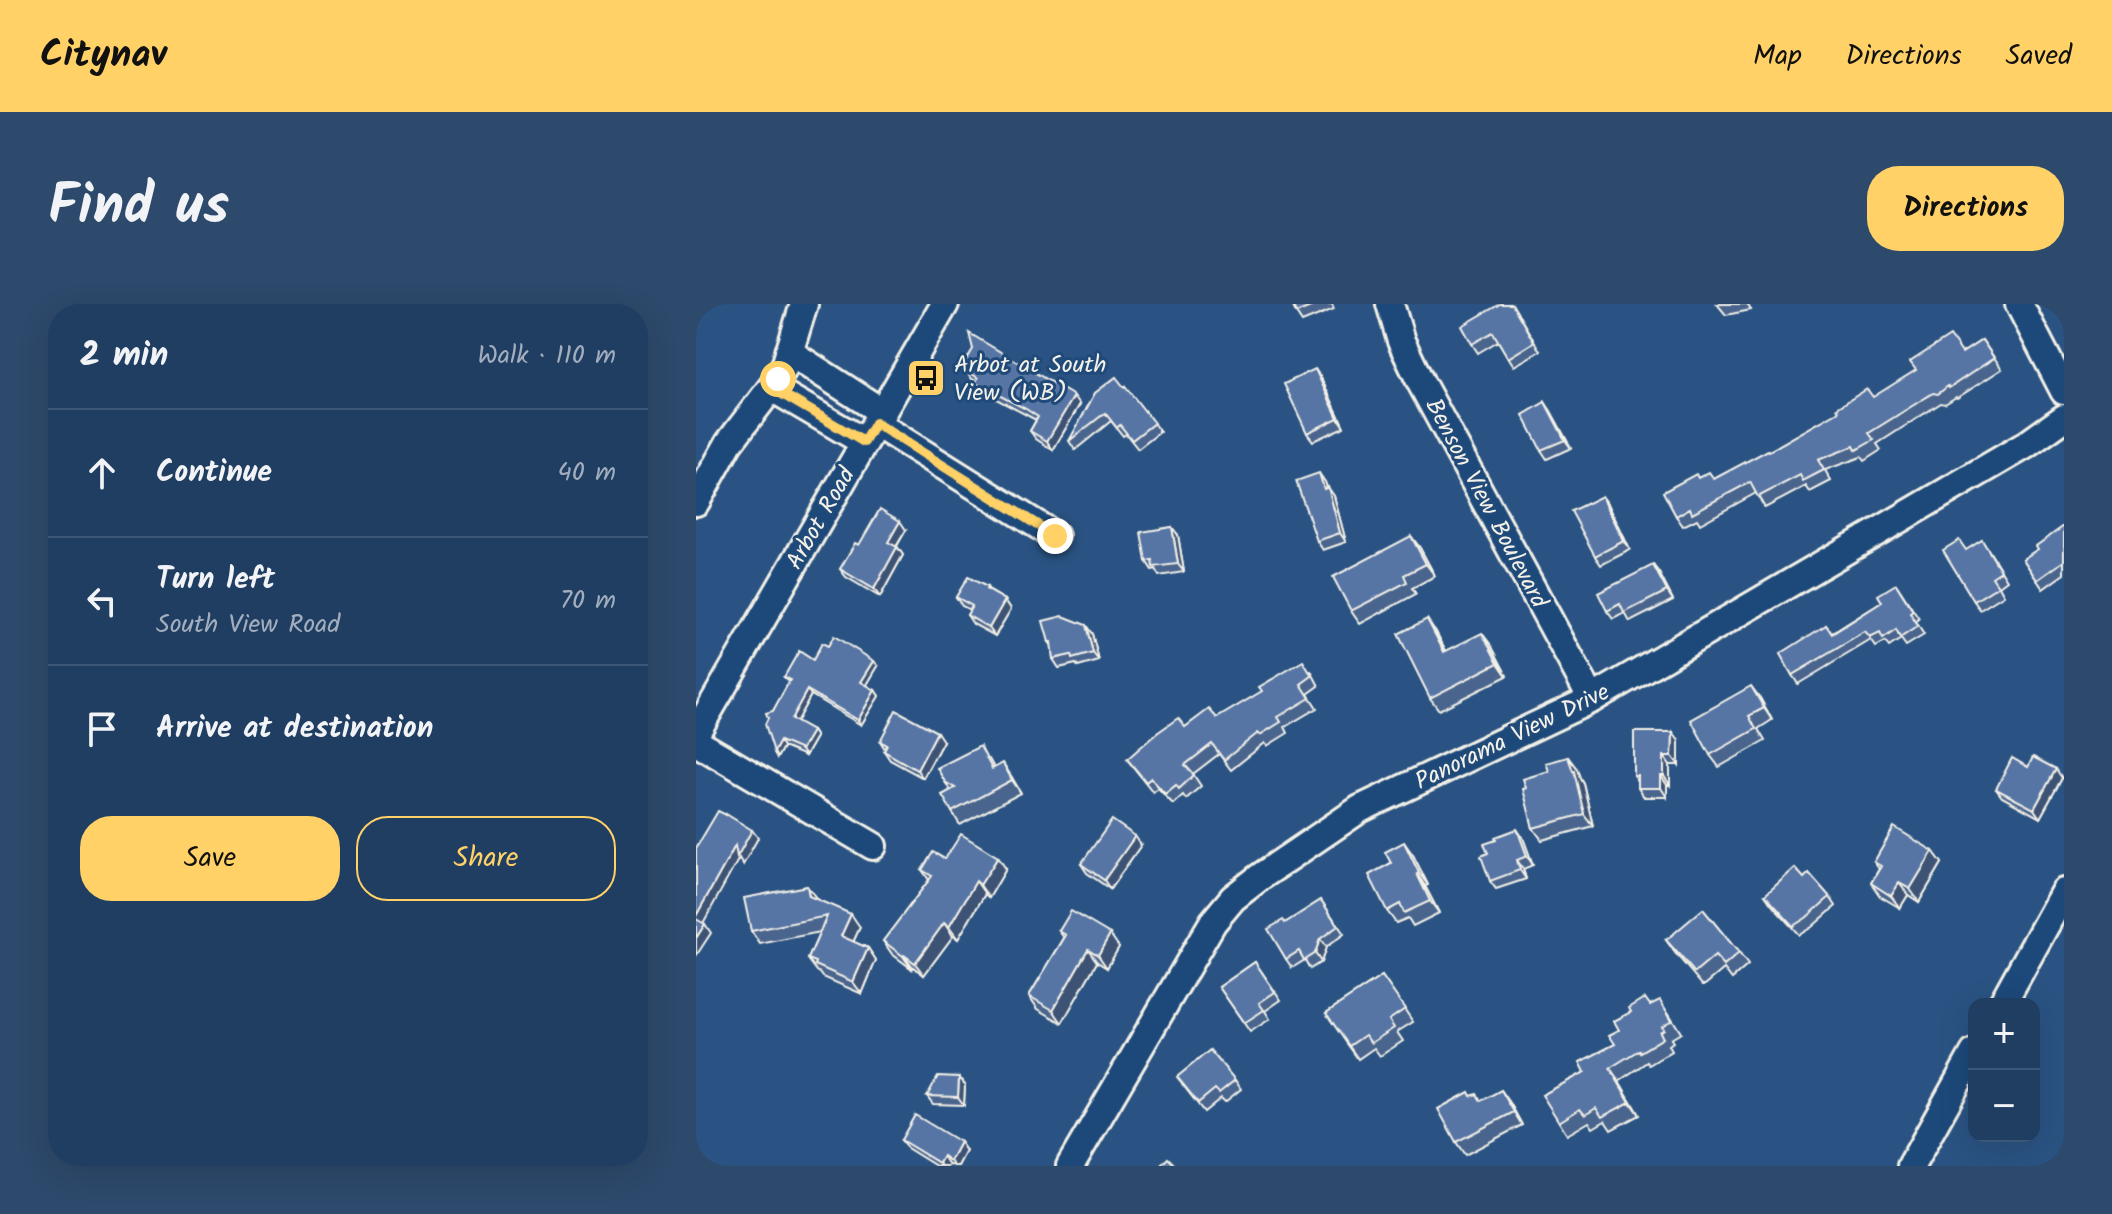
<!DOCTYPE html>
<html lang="en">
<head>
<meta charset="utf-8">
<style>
  :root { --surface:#203e62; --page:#2d496b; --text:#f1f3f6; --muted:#a2aebe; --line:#3d5777; --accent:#ffd166 }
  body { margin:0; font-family:Kalam,sans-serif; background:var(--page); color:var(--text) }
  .controls { position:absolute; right:24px; bottom:24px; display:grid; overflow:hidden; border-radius:16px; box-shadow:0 8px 32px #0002 }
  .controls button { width:72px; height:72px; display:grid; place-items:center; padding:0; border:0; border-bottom:2px solid var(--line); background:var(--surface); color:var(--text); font:40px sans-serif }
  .stop { position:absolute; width:24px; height:24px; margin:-18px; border:6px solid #ffd166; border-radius:50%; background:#fff }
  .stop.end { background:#ffd166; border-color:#fff; box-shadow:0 2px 8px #0008 }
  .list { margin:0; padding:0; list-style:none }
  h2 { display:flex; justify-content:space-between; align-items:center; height:104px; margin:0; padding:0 32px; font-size:34px }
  h2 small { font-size:26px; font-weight:400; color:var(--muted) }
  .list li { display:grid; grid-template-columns:52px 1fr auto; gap:24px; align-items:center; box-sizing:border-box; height:128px; padding:0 32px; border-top:2px solid var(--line) }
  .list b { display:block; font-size:30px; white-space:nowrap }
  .list p { margin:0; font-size:26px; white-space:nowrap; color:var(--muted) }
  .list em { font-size:26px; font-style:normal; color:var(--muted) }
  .actions { display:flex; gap:16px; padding:24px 32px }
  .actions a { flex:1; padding:18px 0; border:2px solid var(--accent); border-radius:32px; text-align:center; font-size:28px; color:var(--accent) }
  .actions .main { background:var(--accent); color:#111 }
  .icon { flex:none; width:44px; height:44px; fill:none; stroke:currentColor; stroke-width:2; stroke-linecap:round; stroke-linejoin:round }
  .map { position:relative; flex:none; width:1368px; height:862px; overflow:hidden; border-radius:32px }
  header { display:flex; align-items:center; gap:48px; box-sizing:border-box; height:112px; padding:0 40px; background:var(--accent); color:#111 }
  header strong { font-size:38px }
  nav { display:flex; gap:44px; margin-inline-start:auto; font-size:28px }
  .intro { display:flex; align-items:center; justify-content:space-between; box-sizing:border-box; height:192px; padding:0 48px }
  h1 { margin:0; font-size:56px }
  .button { padding:20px 36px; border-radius:32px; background:var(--accent); color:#111; font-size:28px; font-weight:700 }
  main { display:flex; gap:48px; padding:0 48px }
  aside { flex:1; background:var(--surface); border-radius:32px; box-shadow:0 8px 32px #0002 }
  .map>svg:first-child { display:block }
</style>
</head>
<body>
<header>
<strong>Citynav</strong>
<nav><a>Map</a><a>Directions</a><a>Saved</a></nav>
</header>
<div class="intro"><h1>Find us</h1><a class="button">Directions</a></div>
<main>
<aside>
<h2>2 min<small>Walk · 110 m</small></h2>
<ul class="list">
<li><svg class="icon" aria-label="ahead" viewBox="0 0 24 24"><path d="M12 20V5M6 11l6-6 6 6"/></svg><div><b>Continue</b></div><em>40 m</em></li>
<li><svg class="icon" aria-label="left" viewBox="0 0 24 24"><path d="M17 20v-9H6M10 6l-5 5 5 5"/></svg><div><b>Turn left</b><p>South View Road</p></div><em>70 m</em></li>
<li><svg class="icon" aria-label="arrive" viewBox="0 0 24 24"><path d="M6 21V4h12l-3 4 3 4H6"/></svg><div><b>Arrive at destination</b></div></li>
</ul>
<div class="actions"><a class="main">Save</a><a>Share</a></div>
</aside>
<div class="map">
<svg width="1368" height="862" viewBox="0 0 1368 862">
  <rect width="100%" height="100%" fill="#2a5383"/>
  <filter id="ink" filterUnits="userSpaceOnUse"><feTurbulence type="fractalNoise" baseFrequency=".0125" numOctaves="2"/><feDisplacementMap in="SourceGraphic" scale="16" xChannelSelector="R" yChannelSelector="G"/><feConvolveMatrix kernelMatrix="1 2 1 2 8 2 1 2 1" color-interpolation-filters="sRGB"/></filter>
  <g filter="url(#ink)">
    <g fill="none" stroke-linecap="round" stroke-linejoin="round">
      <defs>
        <g id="minor">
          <path d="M694 0 705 37 725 79 896 395"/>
          <path d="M1323 0 1368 87"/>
          <path d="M93 48 186 108"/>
          <path d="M76 84 168 138"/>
          <path d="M179 119 359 232"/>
          <path d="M0 198 33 139 82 75 90 59 108 0"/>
          <path d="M0 429 249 0"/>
          <path d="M0 438 177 542"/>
          <path d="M1306 700 1368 588"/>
          <path d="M374 862 517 618 537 594 564 573 664 505 896 395 1330 141 1368 114"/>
          <path d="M1215 862 1278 749"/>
        </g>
      </defs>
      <use href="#minor" stroke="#f4f1e8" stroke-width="32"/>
      <use href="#minor" stroke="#1f4a7a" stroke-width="26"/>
    </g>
    <g fill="#4a658e" stroke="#f4f1e8" stroke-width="2">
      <path d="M596 0H636L638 5 606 18 600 9Z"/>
      <path d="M816 0 844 47 818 62 802 37 782 49 776 40Z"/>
      <path d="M1021 0H1051L1055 6 1030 11Z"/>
      <path d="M1286 36 1306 65 1261 94 1260 93 1249 100 1245 99 1181 140 1185 146 1168 157 1165 153 1129 166 1135 177 1114 188 1110 182 1069 204 1060 189 1004 220 1001 215 987 222 980 212 1003 173 1018 175 1266 49Z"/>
      <path d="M267 62 384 100 357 146 340 135 334 127 340 116 285 87 279 79 280 77 276 75Z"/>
      <path d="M625 74 648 123 617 137 611 129Z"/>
      <path d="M429 82 464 128 442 145 430 130 427 132 415 117 379 146 373 137Z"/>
      <path d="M849 98 875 144 851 155 845 146Z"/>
      <path d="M629 178 631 184 638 192 650 238 627 246 621 237Z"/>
      <path d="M912 200 934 246 905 261 899 252Z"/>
      <path d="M1368 223V270L1347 285 1327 255 1342 245Z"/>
      <path d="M210 226 201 242 207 251 184 293 150 273 144 265 163 241Z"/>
      <path d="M482 231 488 268 463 272 459 265 456 266 450 257Z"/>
      <path d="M715 232 724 244 739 272 716 284 720 290 664 320 655 307Z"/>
      <path d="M1292 245 1311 276 1303 282 1308 291 1284 306 1278 297 1270 246Z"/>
      <path d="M957 261 963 269 977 296 934 318 929 309 917 315 911 307Z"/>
      <path d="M1200 280 1223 315 1220 318 1228 331 1210 342 1205 335 1193 343 1189 338 1180 343 1175 336 1102 380 1096 371 1130 321 1136 329 1186 298Z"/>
      <path d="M291 283 294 287 309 296 315 305 299 332 277 320 271 311 274 306 266 302 260 293Z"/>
      <path d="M740 328 750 347 795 341 811 372 743 406 734 394Z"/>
      <path d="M396 330 403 357 382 363 380 360 363 364 357 355 356 342 353 338Z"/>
      <path d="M182 362 170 381 179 386 183 392 165 421 115 391 100 418 116 427 120 433 109 452 87 443 81 454 78 448 77 407 93 378 88 373Z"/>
      <path d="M615 367 623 382 612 390 621 404 589 423 592 429 571 442 569 439 535 466 523 450 497 470 505 482 490 495 487 491 477 500 462 484 457 488 431 455 489 423 521 414Z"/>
      <path d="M1064 394 1076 416 1062 425 1069 437 1023 463 1014 451Z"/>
      <path d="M983 436V461H974V481H971V493H948L942 484V478L938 472Z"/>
      <path d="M184 437H247L227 474 194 456 188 447 189 445Z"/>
      <path d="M872 453 881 465 884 474 887 479 897 522 846 536 837 524 830 484Z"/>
      <path d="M293 455 298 464 315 472 325 489 264 521 256 508 254 486 249 478Z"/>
      <path d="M1332 463 1366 474 1344 514 1306 493 1300 485Z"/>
      <path d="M827 534 837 561 827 565 830 575 800 585 794 577Z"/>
      <path d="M445 541 414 585 391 569 385 560Z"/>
      <path d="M1237 547 1246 559 1223 598 1212 591 1204 604 1184 592 1175 579 1183 565 1178 558Z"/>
      <path d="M717 551 732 581 729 582 743 609 717 622 712 614 700 619 691 607Z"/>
      <path d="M249 555 310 565 293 594 289 590 262 635 257 632 228 671 217 663 216 665 196 650 187 637 233 576 226 566Z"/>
      <path d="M1108 574 1134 593 1140 602 1116 623 1103 631 1075 600 1069 591Z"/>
      <path d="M120 595 164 623 157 638 172 644 180 656 166 690 127 673 124 669 121 667 112 655 124 628 64 640 55 627Z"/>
      <path d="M625 596 648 630 630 643 625 658 614 665 609 656 596 664 590 655 589 619Z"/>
      <path d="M363 627 423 643 411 664 401 658 366 719 342 705 333 692 368 634Z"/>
      <path d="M970 636 1043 649 1052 661 1036 675 1028 665 1009 681H1006L979 649Z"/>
      <path d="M559 658 585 696 569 707 574 715 554 728 523 683Z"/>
      <path d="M686 672 717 718 701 728 707 737 684 752 678 744 662 755 630 709Z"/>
      <path d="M954 701 972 708 985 729 975 735 977 738 973 741 976 747 953 761 951 758 923 777 943 811 915 826 909 817 897 824 893 818 871 831 863 818 889 768 919 740Z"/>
      <path d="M539 776 545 785 529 798 525 794 508 808 487 781Z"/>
      <path d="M269 781 268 801 237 800 231 792Z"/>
      <path d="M805 786 814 799 826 821 769 851 760 838 776 792 786 797Z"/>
      <path d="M205 836 264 838 270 847 262 862 253 861 252 862H240L211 844Z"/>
    </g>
    <g fill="#3c5274" stroke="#f4f1e8" stroke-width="2">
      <path d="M619 65 625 74 648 123 642 114Z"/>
      <path d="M378 92 384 100 357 146 351 137Z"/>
      <path d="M849 98 855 107 875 144 869 136Z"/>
      <path d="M623 169 629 178 634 193 628 185Z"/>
      <path d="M632 183 638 192 650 238 644 229Z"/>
      <path d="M906 192 912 200 934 246 928 237Z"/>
      <path d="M204 217 210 226 198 246 192 238Z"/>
      <path d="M476 223 482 231 488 268 482 260Z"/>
      <path d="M715 232 724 244 739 272 730 260Z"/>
      <path d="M201 243 207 251 184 293 178 285Z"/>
      <path d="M957 261 963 269 977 296 971 287Z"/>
      <path d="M309 296 315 305 299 332 293 324Z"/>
      <path d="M731 315 740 328 757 361 748 348Z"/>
      <path d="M390 321 396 330 403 357 397 349Z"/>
      <path d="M786 329 795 341 811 372 802 359Z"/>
      <path d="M178 357 182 362 169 384 165 378Z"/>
      <path d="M1055 382 1064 394 1076 416 1068 404Z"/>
      <path d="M111 386 115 391 99 420 95 415Z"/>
      <path d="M179 386 183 392 165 421 162 416Z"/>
      <path d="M116 427 120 433 109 452 105 446Z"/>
      <path d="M241 428 247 437 227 474 221 466Z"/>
      <path d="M977 428 983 436V461L976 452Z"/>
      <path d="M84 437 87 443 81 454 78 448Z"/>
      <path d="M968 452 974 461V481L968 472Z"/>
      <path d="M872 453 881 465 884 474 887 479 897 522 888 510Z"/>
      <path d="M307 459 315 472 325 489 316 476Z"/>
      <path d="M1360 465 1366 474 1344 514 1338 505Z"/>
      <path d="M965 472 971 481V493L965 484Z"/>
      <path d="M821 525 827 534 837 561 831 552Z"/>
      <path d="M56 526 62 534 47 561 43 554 5 623 0 616V612L39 542Z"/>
      <path d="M439 532 445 541 414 585 408 576Z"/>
      <path d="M708 538 717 551 732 581 723 569Z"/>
      <path d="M1237 547 1246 559 1223 598 1214 585Z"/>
      <path d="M302 553 310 565 293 594 284 581Z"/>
      <path d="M821 556 827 565 830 575 824 566Z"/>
      <path d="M721 570 729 582 743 609 734 597Z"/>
      <path d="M280 577 289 590 262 635 253 623Z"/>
      <path d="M1203 579 1212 591 1204 604 1195 592Z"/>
      <path d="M111 582 120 594 122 605 113 592Z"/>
      <path d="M155 610 164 623 154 645 145 632Z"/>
      <path d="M248 619 257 632 228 671 219 659Z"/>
      <path d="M9 620 15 629 0 652V634Z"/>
      <path d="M414 630 423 643 411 664 402 651Z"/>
      <path d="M624 635 630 643 625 658 619 649Z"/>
      <path d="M172 644 180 656 166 690 157 678Z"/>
      <path d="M392 645 401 658 366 719 357 706Z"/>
      <path d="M208 651 217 663 216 665 207 652Z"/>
      <path d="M914 764 923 777 943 811 934 798Z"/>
      <path d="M263 773 269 781 268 801 262 793Z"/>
      <path d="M805 786 814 799 826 821 818 808Z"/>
      <path d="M264 838 270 847 262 862H258L254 857Z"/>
      <path d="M247 852 253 861 252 862H245L243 859Z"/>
    </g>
    <g fill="#5675a5" stroke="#f4f1e8" stroke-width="2">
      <path d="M596 0H622L600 9Z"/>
      <path d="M804 0H816L838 38 812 54 797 28 776 40 766 22Z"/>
      <path d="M273 29 378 92 351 137 334 127 342 113 330 105 279 79 282 74 270 66 271 65 267 62 277 45Z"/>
      <path d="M1254 32 1266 49 1286 36 1298 54 1253 84 1252 82 1242 90 1237 89 1173 129 1178 136 1160 146 1158 142 1122 156 1128 166 1107 177 1104 171 1062 193 1054 178 996 209 994 204 980 212 967 188 1000 170 1002 174 1013 168 1018 175 1072 146 1073 147 1143 107 1141 104 1171 85 1177 93 1220 66 1214 58Z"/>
      <path d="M619 65 642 114 611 129 588 80Z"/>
      <path d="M420 73 428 83 429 82 458 119 436 136 424 121 421 124 409 109 373 137 399 89Z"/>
      <path d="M849 98 869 136 845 146 827 111Z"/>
      <path d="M623 169 628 185 632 183 644 229 621 237 600 177Z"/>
      <path d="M906 192 928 237 899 252 875 207Z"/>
      <path d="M184 205 204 217 192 238 201 243 178 285 144 265 159 239 163 241Z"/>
      <path d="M1368 222V257L1341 276 1327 255 1342 245 1340 242Z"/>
      <path d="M476 223 482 260 457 263 456 256 450 257 445 228Z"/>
      <path d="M715 232 730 260 708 271 711 278 655 307 637 273Z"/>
      <path d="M1263 236 1270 246 1286 236 1305 267 1296 273 1302 282 1278 297 1247 246Z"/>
      <path d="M957 261 971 287 928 309 924 300 911 307 902 289Z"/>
      <path d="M272 273 291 283 290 285 309 296 293 324 271 311 276 302 260 293Z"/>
      <path d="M1200 280 1217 307 1214 309 1222 322 1204 334 1200 326 1187 335 1184 329 1174 334 1169 328 1096 371 1084 350 1130 321 1136 330 1186 298 1182 291Z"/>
      <path d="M367 312 390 321 397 349 376 355 375 351 357 355 355 338H353L347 317Z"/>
      <path d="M731 315 748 348 786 329 802 359 734 394 702 330Z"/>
      <path d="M138 332 178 357 165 378 179 386 162 416 111 386 95 415 116 427 105 446 84 437 78 448 69 420 72 414 70 409 77 407 94 376 88 373 103 347 117 356 126 339 132 342Z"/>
      <path d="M607 357 616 372 605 380 614 394 582 413 585 418 564 431 562 429 528 456 516 440 489 461 498 471 483 485 480 481 469 490 455 474 450 478 431 455 461 429 482 414 489 423 513 405 521 414 566 387 563 383Z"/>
      <path d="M1055 382 1068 404 1053 412 1060 425 1014 451 995 416Z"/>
      <path d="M200 406 241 428 221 466 188 447 191 441 184 437Z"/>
      <path d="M938 428H977L976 452H968V472H965V484H942V472H938Z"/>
      <path d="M284 442 296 465 307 459 316 476 256 508 246 491 259 484 249 478 241 464Z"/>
      <path d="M872 453 877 467H878L888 510 837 524 827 485 830 484 827 475 853 467 850 459Z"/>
      <path d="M1337 453 1360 465 1338 505 1300 485 1316 454 1332 463Z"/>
      <path d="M22 507 30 511V510L56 526 41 553 39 542 0 612V544Z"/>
      <path d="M416 516 439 532 408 576 385 560Z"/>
      <path d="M1198 523 1237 547 1214 585 1203 579 1195 592 1175 579 1185 562 1178 558Z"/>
      <path d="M821 525 831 552 821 556 824 566 794 577 785 552 792 549 788 540 800 536 799 533Z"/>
      <path d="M265 530 302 553 284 581 280 577 253 623 248 619 219 659 208 651 207 652 187 637 236 572 226 566 237 548 249 555Z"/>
      <path d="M708 538 723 569 721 570 734 597 708 609 704 600 691 607 673 571 695 559 689 548Z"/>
      <path d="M1099 564 1108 574 1113 569 1134 593 1110 614 1097 622 1069 591Z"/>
      <path d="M111 582 113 592 155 610 145 632 172 644 157 678 119 661 120 658 112 655 131 612 55 627 48 594Z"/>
      <path d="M625 596 642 622 624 635 619 649 608 656 603 647 590 655 572 625 587 616 589 619Z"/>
      <path d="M1007 605 1043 649 1028 662 1019 652 1000 668H998L970 636Z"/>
      <path d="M375 607 414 630 402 651 392 645 357 706 333 692 370 631 363 627Z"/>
      <path d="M0 615 9 620 0 634Z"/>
      <path d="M559 658 579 688 563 699 568 706 548 719 523 683Z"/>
      <path d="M686 672 709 705 693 716 698 724 675 739 669 731 653 742 630 709Z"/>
      <path d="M949 694 954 701 964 696 976 716 966 722 968 725 964 728 967 734 944 748 943 746 914 764 934 798 906 813 900 804 889 811 884 805 863 818 846 791 889 768 884 758 919 740 913 731 923 726 918 717 935 708 933 704Z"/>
      <path d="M514 746 539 776 523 789 519 785 502 799 481 773Z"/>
      <path d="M242 772 263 773 262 793 231 792Z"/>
      <path d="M805 786 818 808 760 838 742 805 773 788 775 792 781 790 785 797Z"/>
      <path d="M219 811 264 838 254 857 247 852 243 859 205 836Z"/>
      <path d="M472 854 480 862H464Z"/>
    </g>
  </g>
  <g fill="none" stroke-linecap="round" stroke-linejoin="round" filter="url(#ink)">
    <path stroke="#ffd166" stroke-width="10" d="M82 75 76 84 168 138 179 119 359 232"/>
  </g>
  <defs>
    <symbol id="bus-square" viewBox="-11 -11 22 22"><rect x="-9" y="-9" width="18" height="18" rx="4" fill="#ffd166" stroke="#1f4a7a"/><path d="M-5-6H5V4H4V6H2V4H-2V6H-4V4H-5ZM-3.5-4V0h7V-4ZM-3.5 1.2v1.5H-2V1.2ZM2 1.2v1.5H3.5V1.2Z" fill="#111"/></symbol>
  </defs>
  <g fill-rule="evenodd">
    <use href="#bus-square" x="208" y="52" width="44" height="44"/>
  </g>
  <g text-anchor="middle" stroke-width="6" stroke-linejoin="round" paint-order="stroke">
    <g font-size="24" fill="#f4f1e8" stroke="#1f4a7a" text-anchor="start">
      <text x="258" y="68">Arbot at South<tspan x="258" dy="28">View (WB)</tspan></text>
    </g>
    <g font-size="24" fill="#f4f1e8" stroke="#1f4a7a">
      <text transform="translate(791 199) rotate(62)" y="8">Benson View Boulevard</text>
      <text transform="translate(124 214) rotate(-60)" y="8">Arbot Road</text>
      <text transform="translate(816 432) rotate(-26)" y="8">Panorama View Drive</text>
    </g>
  </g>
</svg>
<div class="controls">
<button>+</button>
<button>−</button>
</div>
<div class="stop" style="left:82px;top:75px"></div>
<div class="stop end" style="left:359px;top:232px"></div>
</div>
</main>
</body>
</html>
